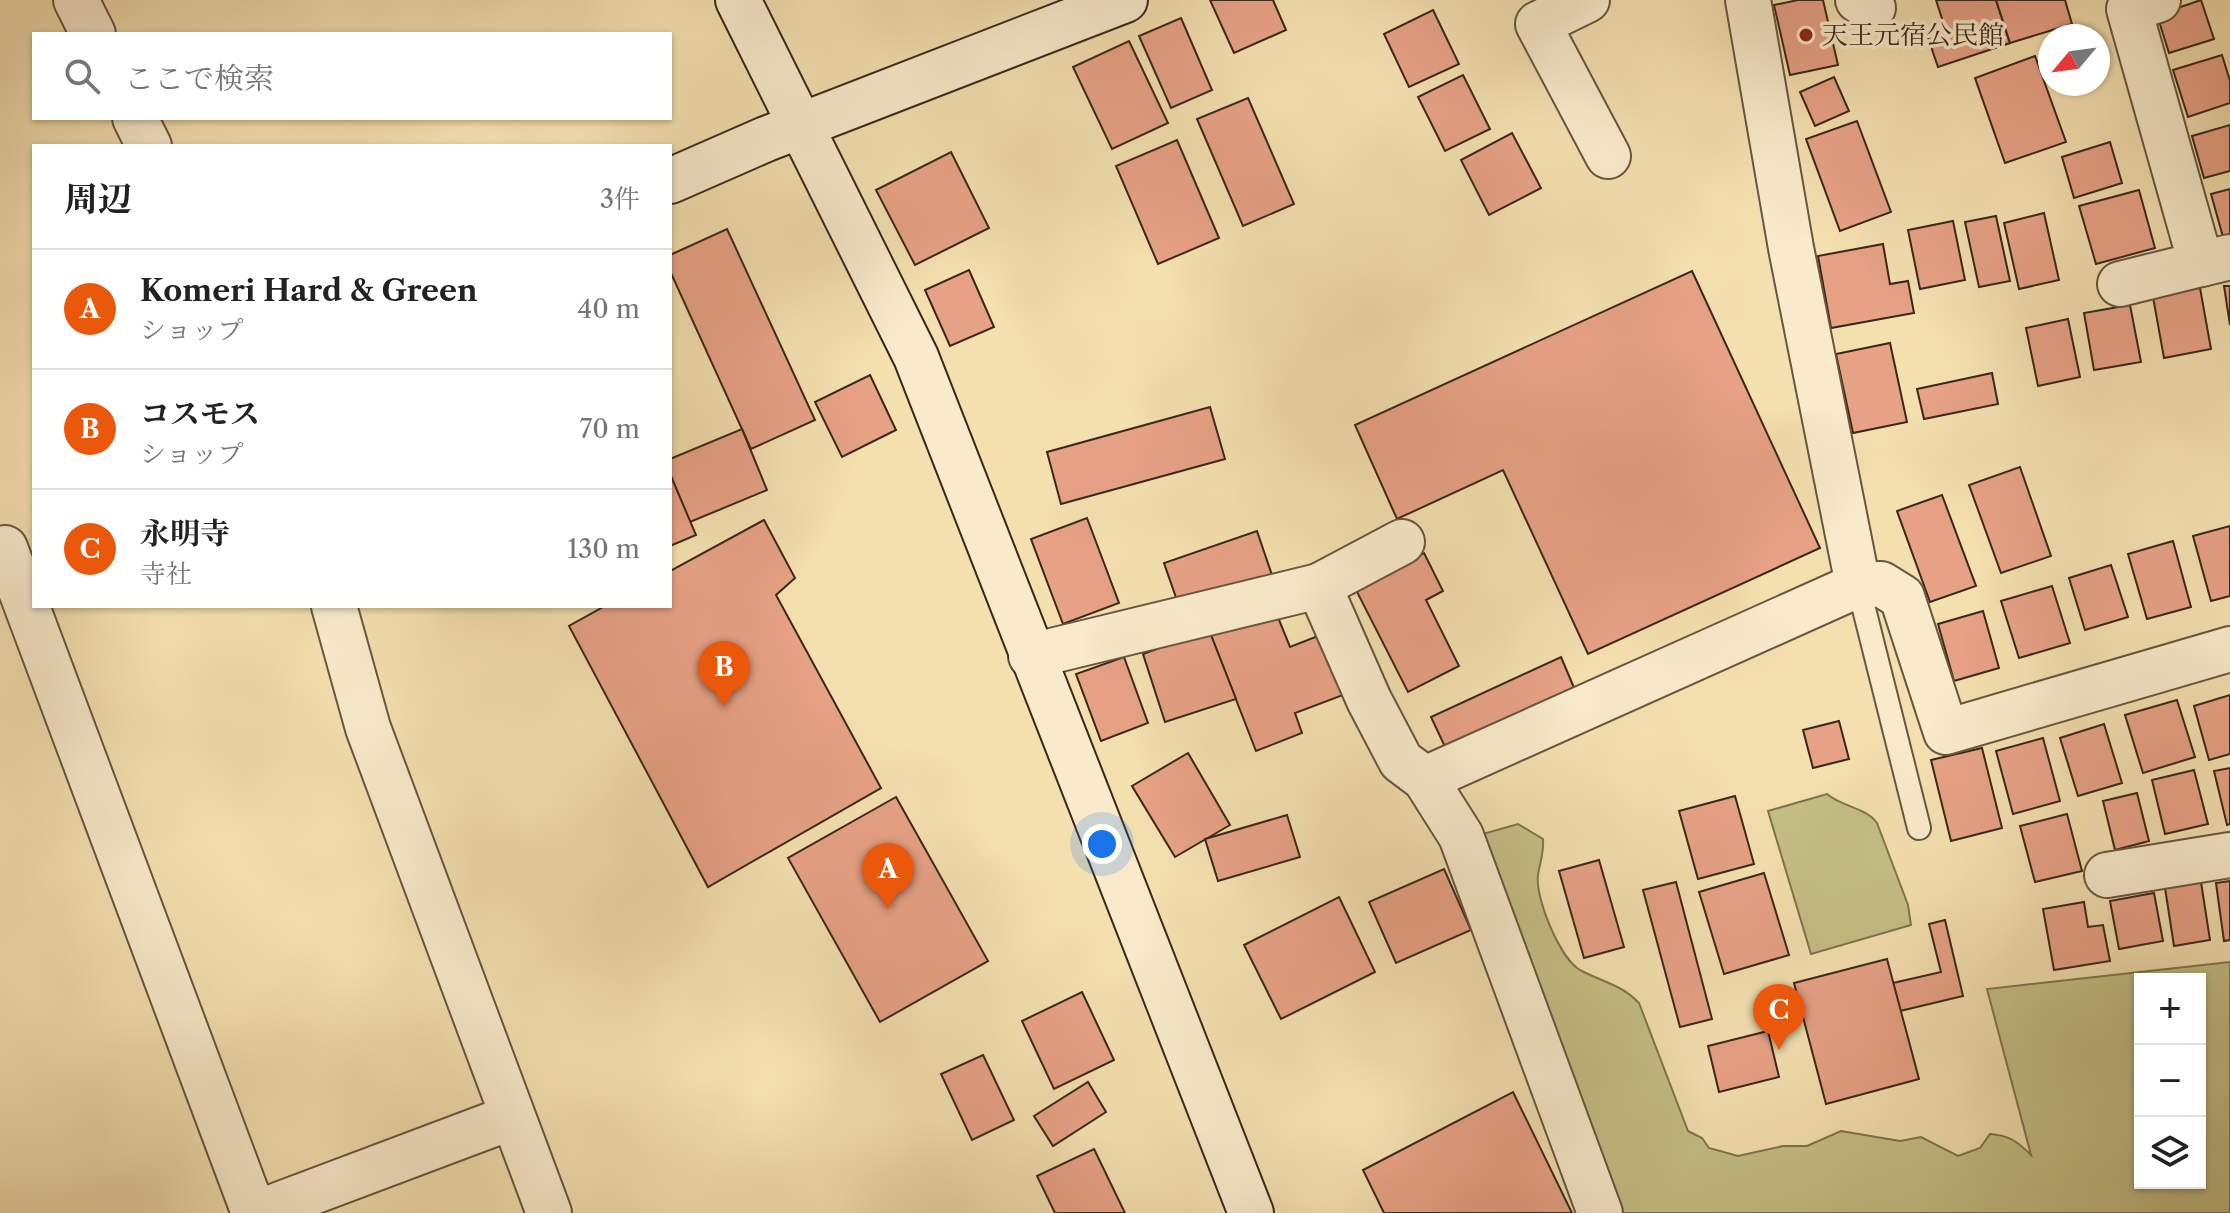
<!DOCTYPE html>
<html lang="ja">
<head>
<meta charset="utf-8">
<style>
  :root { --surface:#fff; --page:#f6f6f6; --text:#222; --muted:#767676; --line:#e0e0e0; --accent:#ea580c }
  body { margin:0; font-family:"Libre Caslon Text","Noto Serif JP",serif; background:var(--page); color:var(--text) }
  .controls { position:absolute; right:24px; bottom:24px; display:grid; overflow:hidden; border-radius:0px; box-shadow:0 2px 6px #0004 }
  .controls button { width:72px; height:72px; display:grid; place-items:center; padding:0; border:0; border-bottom:2px solid var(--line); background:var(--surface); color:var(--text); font:40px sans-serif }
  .compass { position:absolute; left:2038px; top:24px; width:72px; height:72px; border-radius:50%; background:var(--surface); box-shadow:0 2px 6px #0004; rotate:241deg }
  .you { position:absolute; left:1102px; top:844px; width:28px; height:28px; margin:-20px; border:6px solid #fff; border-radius:50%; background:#1a73e8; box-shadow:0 0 0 12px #1a73e833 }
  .badge { display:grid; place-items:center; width:52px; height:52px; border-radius:50%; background:var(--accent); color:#fff; font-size:26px; font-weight:700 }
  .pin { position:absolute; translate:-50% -66px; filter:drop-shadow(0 2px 4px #0008) }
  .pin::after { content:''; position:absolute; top:42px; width:28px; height:24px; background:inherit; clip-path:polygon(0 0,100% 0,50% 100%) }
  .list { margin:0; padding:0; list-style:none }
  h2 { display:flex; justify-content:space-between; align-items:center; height:104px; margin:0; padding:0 32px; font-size:34px }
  h2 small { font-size:26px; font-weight:400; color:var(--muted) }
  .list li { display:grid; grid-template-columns:52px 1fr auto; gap:24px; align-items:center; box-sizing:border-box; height:120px; padding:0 32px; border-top:2px solid var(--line) }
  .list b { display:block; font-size:30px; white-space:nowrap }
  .list p { margin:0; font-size:26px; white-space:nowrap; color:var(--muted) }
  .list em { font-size:26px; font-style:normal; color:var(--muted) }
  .icon { flex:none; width:44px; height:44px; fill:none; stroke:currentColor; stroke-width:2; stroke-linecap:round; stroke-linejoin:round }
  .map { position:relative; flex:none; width:2230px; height:1213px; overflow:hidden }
  .search { position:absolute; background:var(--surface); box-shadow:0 2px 6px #0004; left:32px; top:32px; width:640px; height:88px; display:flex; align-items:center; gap:20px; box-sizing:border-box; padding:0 28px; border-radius:0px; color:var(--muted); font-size:30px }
  .panel { position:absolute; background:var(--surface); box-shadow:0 2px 6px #0004; left:32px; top:144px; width:640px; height:464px; border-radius:0px }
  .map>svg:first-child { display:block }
</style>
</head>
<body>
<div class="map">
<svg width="2230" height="1213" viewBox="0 0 2230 1213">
  <rect width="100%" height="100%" fill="#f4dfaf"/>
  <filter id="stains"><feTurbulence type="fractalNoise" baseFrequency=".0025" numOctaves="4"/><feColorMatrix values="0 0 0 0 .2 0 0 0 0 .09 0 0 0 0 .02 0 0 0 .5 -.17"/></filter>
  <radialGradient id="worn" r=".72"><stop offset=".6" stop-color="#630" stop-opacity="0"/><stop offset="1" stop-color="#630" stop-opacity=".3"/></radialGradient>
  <g fill="#c4bf85" stroke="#7e7450" stroke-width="2" fill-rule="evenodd">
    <path d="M1827 794C1842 807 1865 807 1877 823L1908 905 1911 925 1811 954 1768 811Z"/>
    <path d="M1518 824 1543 839C1544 854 1540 861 1538 875 1535 899 1560 958 1580 970 1602 982 1621 984 1639 1003L1688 1131 1702 1138 1709 1148 1738 1156 1783 1146H1807L1841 1131 1900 1141 1921 1137 1958 1156 1980 1148 1990 1134C2009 1135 2018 1142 2031 1155L1987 989 2230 962V1213H1617L1476 836ZM2140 979H2200V1183H2140Z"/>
  </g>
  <g fill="#e7a185" stroke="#39281a" stroke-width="2">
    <path d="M1210 0H1273L1286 30 1234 53Z"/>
    <path d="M1798 0H1823L1838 65 1790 75 1774 5Z"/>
    <path d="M1936 0H1996L2010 43 1938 67 1927 35 1945 28Z"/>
    <path d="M1996 0H2065L2072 24 2010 43Z"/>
    <path d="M2201 0 2214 39 2169 53 2157 15Z"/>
    <path d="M1433 10 1459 64 1409 87 1384 34Z"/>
    <path d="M1181 18 1212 90 1171 108 1139 36Z"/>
    <path d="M1129 41 1168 123 1112 149 1073 67Z"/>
    <path d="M2222 55 2230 81V103L2188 117 2173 70Z"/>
    <path d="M2035 56 2066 142 2005 163 1975 78Z"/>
    <path d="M1463 75 1490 129 1445 151 1418 97Z"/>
    <path d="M1834 77 1849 111 1815 126 1800 92Z"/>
    <path d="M1248 98 1294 204 1243 226 1197 119Z"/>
    <path d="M1857 121 1891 212 1840 231 1806 139Z"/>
    <path d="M2230 125V171L2204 178 2192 136Z"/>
    <path d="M1512 133 1541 188 1489 215 1461 160Z"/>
    <path d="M1177 140 1219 238 1158 264 1116 166Z"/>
    <path d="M2110 142 2122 183 2074 198 2062 157Z"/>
    <path d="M951 152 989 228 915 265 876 190Z"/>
    <path d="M2230 189V235L2223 237 2211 194Z"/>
    <path d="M2139 190 2155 248 2096 264 2079 206Z"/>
    <path d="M2044 213 2059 280 2019 289 2004 223Z"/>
    <path d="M1996 216 2010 281 1979 287 1965 222Z"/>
    <path d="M1953 221 1965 280 1920 289 1908 230Z"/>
    <path d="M727 229 815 420 751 449 670 271V255Z"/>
    <path d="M1883 244 1890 284 1908 281 1914 313 1831 328 1818 256Z"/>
    <path d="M969 270 994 327 950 346 925 290Z"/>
    <path d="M1692 271 1820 548 1588 654 1503 470 1397 519 1355 425Z"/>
    <path d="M2224 286H2230V325Z"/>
    <path d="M2200 288 2211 349 2164 358 2153 297Z"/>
    <path d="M2130 305 2141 362 2094 370 2084 313Z"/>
    <path d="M2068 319 2080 377 2038 386 2026 328Z"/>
    <path d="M1890 343 1907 422 1853 433 1836 354Z"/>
    <path d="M1992 373 1998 404 1924 419 1917 389Z"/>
    <path d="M870 375 896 430 842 457 815 402Z"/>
    <path d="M1210 407 1225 459 1061 504 1047 452Z"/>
    <path d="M742 429 767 490 690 522 670 474V459Z"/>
    <path d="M2020 467 2051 556 2001 573 1969 485Z"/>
    <path d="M670 474 696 535 670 546Z"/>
    <path d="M1942 495 1976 586 1930 602 1897 511Z"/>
    <path d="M1087 518 1119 603 1063 624 1031 539Z"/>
    <path d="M764 520 795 578 776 595 881 788 708 887 569 626 605 606H670V571Z"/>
    <path d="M2230 526V596L2211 601 2193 536Z"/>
    <path d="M1257 531 1273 578 1180 609 1164 563Z"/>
    <path d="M2173 541 2191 607 2147 619 2128 554Z"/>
    <path d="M1424 553 1443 591 1426 600 1459 666 1408 692 1355 588Z"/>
    <path d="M2111 565 2128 617 2085 630 2069 578Z"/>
    <path d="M2052 586 2070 643 2019 658 2001 601Z"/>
    <path d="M1273 605 1290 647 1328 632 1351 692 1295 713 1302 733 1256 751 1209 630Z"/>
    <path d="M1983 611 1999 668 1954 681 1938 624Z"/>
    <path d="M1209 630 1236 699 1165 722 1143 654Z"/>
    <path d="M1124 657 1148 723 1101 741 1076 674Z"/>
    <path d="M1561 657 1575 690 1446 749 1431 717Z"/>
    <path d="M2230 695V754L2209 760 2194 706Z"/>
    <path d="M2177 700 2195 757 2143 773 2125 715Z"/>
    <path d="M1839 721 1849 759 1813 768 1803 730Z"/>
    <path d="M2104 724 2122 783 2078 796 2060 738Z"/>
    <path d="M2043 738 2060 801 2013 814 1996 751Z"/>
    <path d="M1982 748 2002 828 1951 841 1931 760Z"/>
    <path d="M1188 753 1230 825 1175 857 1132 786Z"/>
    <path d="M2230 768V824L2227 825 2214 771Z"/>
    <path d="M2194 770 2208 824 2165 834 2152 780Z"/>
    <path d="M2137 793 2149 841 2115 850 2103 801Z"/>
    <path d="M1735 796 1754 864 1698 879 1679 811Z"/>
    <path d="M896 797 988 961 880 1022 788 858Z"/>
    <path d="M2067 814 2082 871 2035 882 2020 826Z"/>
    <path d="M1287 815 1300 857 1218 881 1205 839Z"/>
    <path d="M1599 860 1624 947 1584 958 1559 871Z"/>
    <path d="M1444 869 1471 930 1396 963 1369 902Z"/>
    <path d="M1764 873 1789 955 1724 974 1699 892Z"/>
    <path d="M2230 881V940L2224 941 2216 883Z"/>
    <path d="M1676 882 1712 1019 1680 1027 1643 890Z"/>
    <path d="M2201 882 2210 940 2174 946 2165 888Z"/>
    <path d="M2154 893 2163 941 2119 949 2110 901Z"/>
    <path d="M1339 897 1375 972 1281 1019 1244 945Z"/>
    <path d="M2084 902 2088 927 2103 925 2110 961 2054 970 2043 909Z"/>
    <path d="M1945 920 1963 996 1900 1011 1893 983 1941 972 1929 924Z"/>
    <path d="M1887 959 1919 1079 1826 1104 1794 983Z"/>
    <path d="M1082 992 1114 1060 1054 1089 1022 1021Z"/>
    <path d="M1768 1031 1779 1077 1719 1092 1708 1046Z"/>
    <path d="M983 1055 1014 1120 972 1140 941 1074Z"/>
    <path d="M1088 1082 1106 1112 1053 1146 1034 1116Z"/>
    <path d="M1513 1092 1572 1213H1384L1363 1170Z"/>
    <path d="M1094 1149 1125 1213H1055L1037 1176Z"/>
  </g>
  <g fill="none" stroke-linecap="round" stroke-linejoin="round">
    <defs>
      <path id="lane" d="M1858 585 1919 828"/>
      <g id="street">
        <path d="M76 0 93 34"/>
        <path d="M1587 0 1538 24 1608 156"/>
        <path d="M1748 0 1791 248 1858 585"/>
        <path d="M1858 0 1873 8"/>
        <path d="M2158 0 2129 9 2201 264 2230 257"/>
        <path d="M135 118 149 146"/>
        <path d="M2120 284 2201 264"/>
        <path d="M5 548 254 1213"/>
        <path d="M1319 586 1369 700 1401 761 1425 779 1461 836 1600 1213"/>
        <path d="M334 606 368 728 549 1213"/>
        <path d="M1031 656 1319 586 1402 542"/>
        <path d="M1425 779 1858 585 1881 584 1902 597 1946 732 2230 649"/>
        <path d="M2107 875 2230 855"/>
        <path d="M257 1213 512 1117"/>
      </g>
      <g id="secondary">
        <path d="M738 0 916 357 1251 1213"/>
        <path d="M670 181 766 139 1125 0"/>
      </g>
    </defs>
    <use href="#lane" stroke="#68563f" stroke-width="26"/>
    <use href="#street" stroke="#68563f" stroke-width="48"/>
    <use href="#secondary" stroke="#39281a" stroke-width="48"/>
    <use href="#lane" stroke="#f8eacb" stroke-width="22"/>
    <use href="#street" stroke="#f8eacb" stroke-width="44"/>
    <use href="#secondary" stroke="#f8eacb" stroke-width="44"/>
  </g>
  <circle fill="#8f2418" stroke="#f8eacb" stroke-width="3" cx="1806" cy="35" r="8"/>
  <g text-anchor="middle" stroke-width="7" stroke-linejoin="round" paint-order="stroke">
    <g font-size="26" fill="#39281a" stroke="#f8eacb" text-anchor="start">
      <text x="1822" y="44">天王元宿公民館</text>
    </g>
  </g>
  <rect width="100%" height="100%" filter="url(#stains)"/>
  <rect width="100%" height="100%" fill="url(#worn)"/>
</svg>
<div class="controls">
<button>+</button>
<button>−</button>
<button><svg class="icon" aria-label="layers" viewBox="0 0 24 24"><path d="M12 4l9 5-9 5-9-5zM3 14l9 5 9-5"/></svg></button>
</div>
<svg class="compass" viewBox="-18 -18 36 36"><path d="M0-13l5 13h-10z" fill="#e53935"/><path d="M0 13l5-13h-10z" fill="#767676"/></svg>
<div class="you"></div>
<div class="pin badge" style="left:888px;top:909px">A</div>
<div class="pin badge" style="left:724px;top:707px">B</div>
<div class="pin badge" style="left:1779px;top:1050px">C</div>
<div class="search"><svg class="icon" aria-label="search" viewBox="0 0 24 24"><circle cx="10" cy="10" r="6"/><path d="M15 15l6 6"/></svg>ここで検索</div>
<section class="panel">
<h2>周辺<small>3件</small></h2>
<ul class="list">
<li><span class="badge">A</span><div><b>Komeri Hard &amp; Green</b><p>ショップ</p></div><em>40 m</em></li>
<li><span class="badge">B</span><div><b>コスモス</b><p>ショップ</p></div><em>70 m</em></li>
<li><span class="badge">C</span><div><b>永明寺</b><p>寺社</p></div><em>130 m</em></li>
</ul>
</section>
</div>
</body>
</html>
